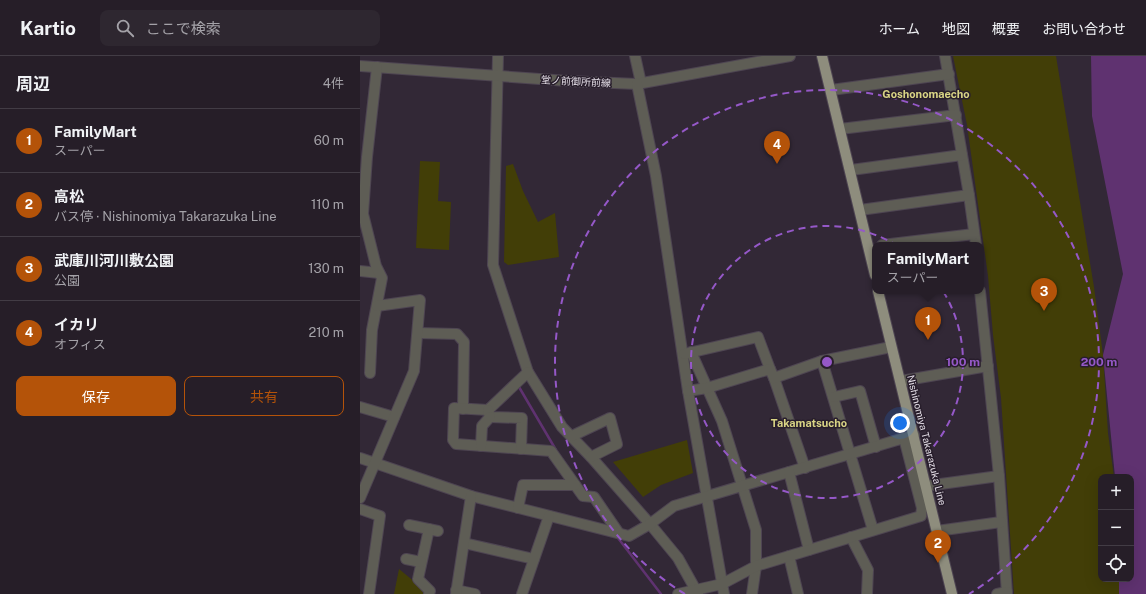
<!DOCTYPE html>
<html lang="ja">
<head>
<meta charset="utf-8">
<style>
  :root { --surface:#261e28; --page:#2e2730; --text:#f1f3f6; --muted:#a4a2a8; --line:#423c45; --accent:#b45309 }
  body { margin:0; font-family:"Public Sans","Noto Sans JP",sans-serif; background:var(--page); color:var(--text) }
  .controls { position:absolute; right:12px; bottom:12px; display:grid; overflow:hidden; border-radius:8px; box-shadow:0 4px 16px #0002 }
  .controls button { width:36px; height:36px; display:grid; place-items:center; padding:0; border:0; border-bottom:1px solid var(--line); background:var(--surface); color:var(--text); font:20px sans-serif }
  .you { position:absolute; left:540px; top:367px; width:14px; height:14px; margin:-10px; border:3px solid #fff; border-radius:50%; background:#1a73e8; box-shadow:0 0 0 6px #1a73e833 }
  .badge { display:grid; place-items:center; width:26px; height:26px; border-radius:50%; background:var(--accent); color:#fff; font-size:13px; font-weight:700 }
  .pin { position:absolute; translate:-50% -33px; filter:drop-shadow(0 1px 2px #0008) }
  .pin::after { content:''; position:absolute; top:21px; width:14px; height:12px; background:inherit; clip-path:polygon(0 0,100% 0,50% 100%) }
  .popup { position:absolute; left:512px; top:186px; width:112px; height:52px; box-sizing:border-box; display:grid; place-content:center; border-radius:8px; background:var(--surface); filter:drop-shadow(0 1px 3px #0005); font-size:13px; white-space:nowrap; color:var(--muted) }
  .popup b { font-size:15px; color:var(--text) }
  .popup::after { content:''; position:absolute; left:50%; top:100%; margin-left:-8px; border:8px solid transparent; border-top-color:var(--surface) }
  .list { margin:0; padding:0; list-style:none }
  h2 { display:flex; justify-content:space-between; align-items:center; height:52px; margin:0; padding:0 16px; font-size:17px }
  h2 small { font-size:13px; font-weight:400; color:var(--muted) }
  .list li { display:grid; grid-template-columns:26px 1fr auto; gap:12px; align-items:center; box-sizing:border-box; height:64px; padding:0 16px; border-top:1px solid var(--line) }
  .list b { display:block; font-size:15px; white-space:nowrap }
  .list p { margin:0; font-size:13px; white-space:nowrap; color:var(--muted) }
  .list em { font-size:13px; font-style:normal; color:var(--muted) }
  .actions { display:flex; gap:8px; padding:12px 16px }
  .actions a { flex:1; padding:9px 0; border:1px solid var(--accent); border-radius:8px; text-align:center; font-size:14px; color:var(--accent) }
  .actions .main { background:var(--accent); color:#fff }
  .icon { flex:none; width:22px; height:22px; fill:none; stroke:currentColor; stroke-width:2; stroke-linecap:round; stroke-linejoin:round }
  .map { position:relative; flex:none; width:786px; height:538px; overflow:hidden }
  header { display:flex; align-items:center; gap:24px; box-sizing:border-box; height:56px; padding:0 20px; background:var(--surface); border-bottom:1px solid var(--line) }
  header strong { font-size:19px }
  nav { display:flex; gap:22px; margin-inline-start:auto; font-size:14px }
  .search { width:280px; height:36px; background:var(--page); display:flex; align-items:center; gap:10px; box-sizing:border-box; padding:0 14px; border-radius:8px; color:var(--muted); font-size:15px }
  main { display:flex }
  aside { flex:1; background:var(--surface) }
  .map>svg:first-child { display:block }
</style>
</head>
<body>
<header>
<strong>Kartio</strong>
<div class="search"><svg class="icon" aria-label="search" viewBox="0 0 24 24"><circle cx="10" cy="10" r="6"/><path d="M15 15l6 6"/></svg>ここで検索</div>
<nav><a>ホーム</a><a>地図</a><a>概要</a><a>お問い合わせ</a></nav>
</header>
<main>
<aside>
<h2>周辺<small>4件</small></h2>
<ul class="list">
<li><span class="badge">1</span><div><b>FamilyMart</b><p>スーパー</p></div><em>60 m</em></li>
<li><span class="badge">2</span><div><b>高松</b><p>バス停 · Nishinomiya Takarazuka Line</p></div><em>110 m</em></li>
<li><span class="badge">3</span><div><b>武庫川河川敷公園</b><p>公園</p></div><em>130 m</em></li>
<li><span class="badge">4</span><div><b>イカリ</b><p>オフィス</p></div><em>210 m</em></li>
</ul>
<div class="actions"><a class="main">保存</a><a>共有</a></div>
</aside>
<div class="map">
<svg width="786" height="538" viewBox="0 0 786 538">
  <rect width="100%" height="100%" fill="#322836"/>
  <g fill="#423e07">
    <path d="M593 0H696L734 231 743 299 748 377 754 421H741V523H759V538H654L641 342 633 279 628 220 607 69Z"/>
    <path d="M60 105 80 106 78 145 91 146 89 194 56 192Z"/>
    <path d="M153 108 163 135 178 166 195 157 199 201 148 209 144 206 146 110Z"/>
    <path d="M327 384 333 417 301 429 283 441 253 406Z"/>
    <path d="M39 513 67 536 66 538H34Z"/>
  </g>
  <path fill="#5f3270" d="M731 0H786V538H759V523H771V421H755L743 299 763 218 732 60Z"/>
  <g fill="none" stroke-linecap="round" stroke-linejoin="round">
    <g stroke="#5f3270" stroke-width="2.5">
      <path d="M159 331 196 394"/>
      <path d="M258 482 301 538"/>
    </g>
    <defs>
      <g id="minor">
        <path d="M138 0 133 209 168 316 202 371 231 401 290 468 318 502 338 538"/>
        <path d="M275 0 281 27"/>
        <path d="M585 0 609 139 616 189"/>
        <path d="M0 10 208 25 277 28 430 0"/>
        <path d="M277 28 296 120 328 335 364 538"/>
        <path d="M471 34 589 18"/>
        <path d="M480 73 596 59"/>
        <path d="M491 114 602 99"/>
        <path d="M500 154 609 139"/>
        <path d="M522 189 614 178"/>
        <path d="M0 215 19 217"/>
        <path d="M620 235 639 420 647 538"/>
        <path d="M58 277 97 278 104 286 103 353"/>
        <path d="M331 296 362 365 396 474V510L392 538"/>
        <path d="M324 298 398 281 410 313"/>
        <path d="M462 305 513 474"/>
        <path d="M168 316 128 354 94 352 93 384 96 388 191 395 223 440 234 441 258 476"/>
        <path d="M10 317 12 274 22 222 16 210 3 158 7 101 17 11"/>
        <path d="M414 322 445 412"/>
        <path d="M541 325 628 310"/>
        <path d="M328 335 347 332 410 313 414 322 462 305 531 291"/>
        <path d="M474 341 500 335 516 391"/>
        <path d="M0 351 34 361"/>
        <path d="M128 354 130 361 162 362 161 393"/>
        <path d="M212 380 250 362 257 388 231 401"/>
        <path d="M121 390 122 370 130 361"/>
        <path d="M0 402 111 440 269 480 290 468 314 450 554 379"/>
        <path d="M429 416 449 494"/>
        <path d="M566 430 639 420"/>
        <path d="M0 442 54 315 60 244 17 250"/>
        <path d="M158 452 163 429H215"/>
        <path d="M0 453 20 460 9 538"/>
        <path d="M49 469 78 475"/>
        <path d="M69 473 58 523 70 535 69 538"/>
        <path d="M577 475 641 466"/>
        <path d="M491 481 508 514 507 538"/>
        <path d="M104 487 174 503"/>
        <path d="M429 500 438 538"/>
        <path d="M46 503 61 506"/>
        <path d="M96 534 115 538"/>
        <path d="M96 538 111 440"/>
        <path d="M162 538 189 460"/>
        <path d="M318 538 362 528 396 510 561 460 562 452 544 382"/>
        <path d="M637 538 647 536"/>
      </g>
      <g id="major">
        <path d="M462 0 515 219"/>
        <path d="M518 235 592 538"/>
      </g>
    </defs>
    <use href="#minor" stroke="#4e4552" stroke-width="12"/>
    <use href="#major" stroke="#4e4552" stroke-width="12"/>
    <use href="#minor" stroke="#5e5d55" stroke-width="10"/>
    <use href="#major" stroke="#8e8d7d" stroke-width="10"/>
  </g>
  <g fill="none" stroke="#9558c8" stroke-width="2" stroke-dasharray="7 5">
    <circle cx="467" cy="306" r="136"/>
    <path d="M325 538A272 272 0 1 1 609 538"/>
  </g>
  <g text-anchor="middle" stroke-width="3" stroke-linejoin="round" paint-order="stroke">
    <g font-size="10" fill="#e2dce5" stroke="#281e2c">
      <text transform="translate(216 25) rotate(3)" y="4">堂ノ前御所前線</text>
      <text transform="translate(567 384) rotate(76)" y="4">Nishinomiya Takarazuka Line</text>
    </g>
    <g font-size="11" font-weight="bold" fill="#d9d485" stroke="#281e2c">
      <text x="566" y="42">Goshonomaecho</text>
      <text x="449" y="371">Takamatsucho</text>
    </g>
  </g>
  <circle cx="467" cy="306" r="6" fill="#9558c8" stroke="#281e2c" stroke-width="2"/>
  <g font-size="12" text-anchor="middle" font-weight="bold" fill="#9558c8" stroke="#281e2c" stroke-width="3" stroke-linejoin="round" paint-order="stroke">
    <text x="603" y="310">100 m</text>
    <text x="739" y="310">200 m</text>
  </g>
</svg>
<div class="controls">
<button>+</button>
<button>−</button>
<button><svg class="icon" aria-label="locate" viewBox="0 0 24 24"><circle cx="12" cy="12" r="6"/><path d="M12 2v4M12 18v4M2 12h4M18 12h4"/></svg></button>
</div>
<div class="you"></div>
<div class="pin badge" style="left:568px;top:284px">1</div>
<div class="popup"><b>FamilyMart</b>スーパー</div>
<div class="pin badge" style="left:578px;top:507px">2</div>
<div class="pin badge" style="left:684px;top:255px">3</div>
<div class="pin badge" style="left:417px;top:108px">4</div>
</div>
</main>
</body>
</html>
